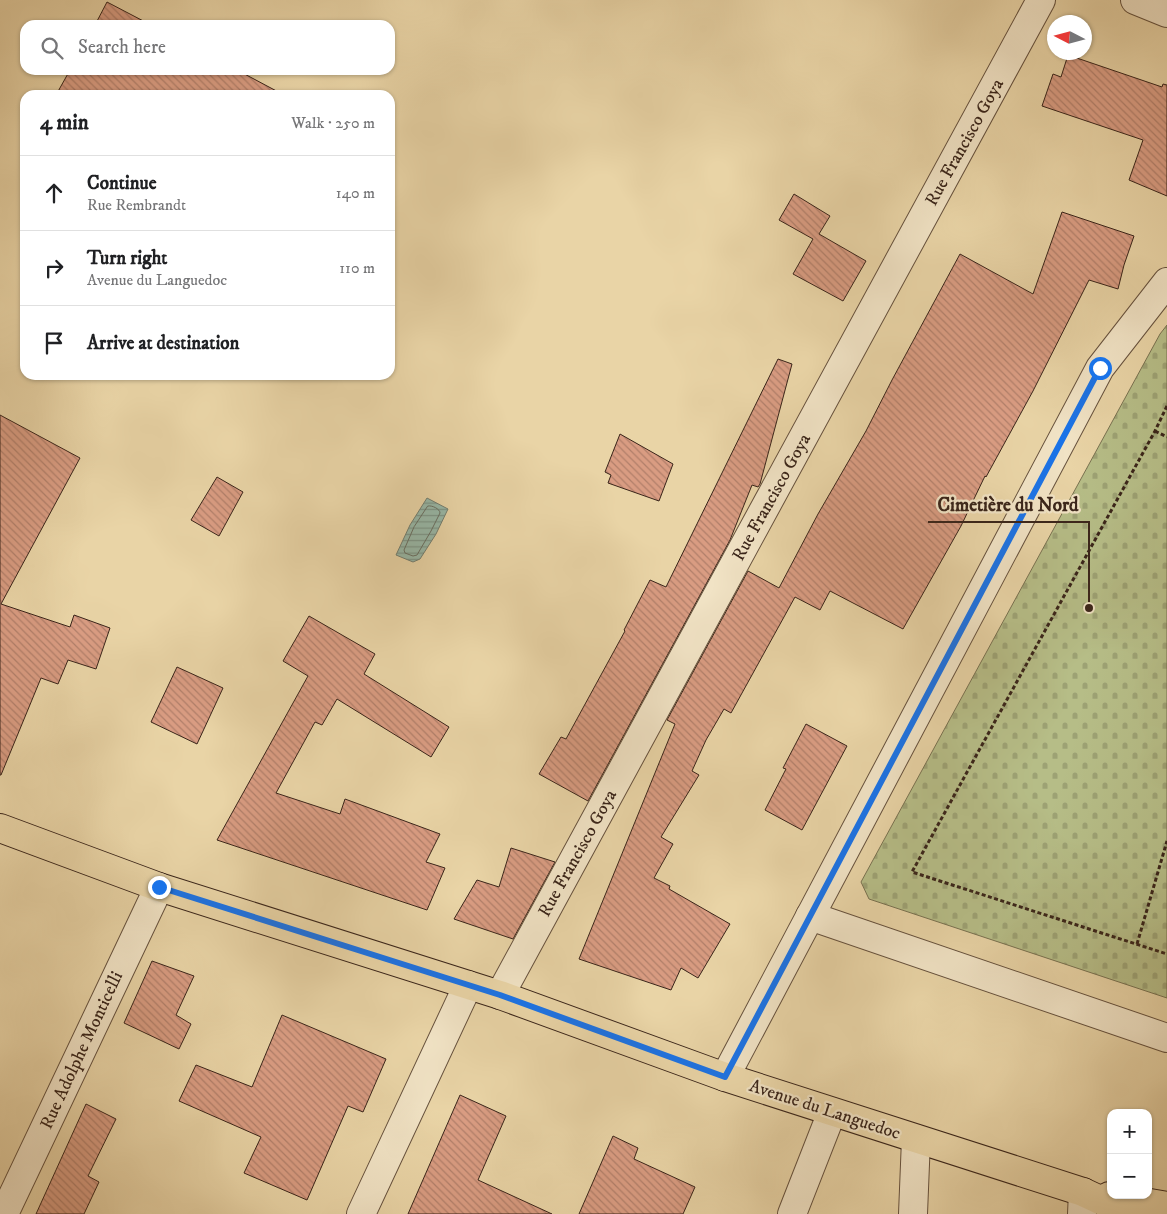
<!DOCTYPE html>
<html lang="en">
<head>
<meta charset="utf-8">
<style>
  :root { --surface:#fff; --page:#f2f2f2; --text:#202124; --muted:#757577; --line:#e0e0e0 }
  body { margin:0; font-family:"IM FELL DW Pica",serif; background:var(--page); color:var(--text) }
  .controls { position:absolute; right:15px; bottom:15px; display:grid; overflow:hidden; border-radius:10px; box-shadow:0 1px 4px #0004 }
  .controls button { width:45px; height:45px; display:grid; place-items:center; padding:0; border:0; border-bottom:1px solid var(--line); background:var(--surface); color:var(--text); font:25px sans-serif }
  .compass { position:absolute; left:1047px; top:15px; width:45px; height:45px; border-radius:50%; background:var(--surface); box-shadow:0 1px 4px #0004; rotate:276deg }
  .stop { position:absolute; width:15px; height:15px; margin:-11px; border:4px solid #1a73e8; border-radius:50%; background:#fff }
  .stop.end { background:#1a73e8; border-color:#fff; box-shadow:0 1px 5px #0008 }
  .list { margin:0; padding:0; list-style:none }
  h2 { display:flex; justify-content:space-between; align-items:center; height:65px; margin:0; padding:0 20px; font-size:21px }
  h2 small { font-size:16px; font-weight:400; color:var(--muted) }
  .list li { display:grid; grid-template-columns:32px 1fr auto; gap:15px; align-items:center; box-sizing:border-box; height:75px; padding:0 20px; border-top:1px solid var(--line) }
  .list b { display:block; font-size:19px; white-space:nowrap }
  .list p { margin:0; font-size:16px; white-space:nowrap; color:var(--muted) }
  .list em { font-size:16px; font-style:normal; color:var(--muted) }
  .icon { flex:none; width:28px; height:28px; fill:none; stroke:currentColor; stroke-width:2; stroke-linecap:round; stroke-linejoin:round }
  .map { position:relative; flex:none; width:1167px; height:1214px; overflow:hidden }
  .search { position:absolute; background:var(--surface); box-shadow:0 1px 4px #0004; left:20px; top:20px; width:375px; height:55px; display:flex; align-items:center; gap:12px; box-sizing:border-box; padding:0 18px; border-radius:15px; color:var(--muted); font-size:19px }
  .panel { position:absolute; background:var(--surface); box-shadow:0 1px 4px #0004; left:20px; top:90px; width:375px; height:290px; border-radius:15px }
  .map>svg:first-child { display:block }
</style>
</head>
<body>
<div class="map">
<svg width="1167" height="1214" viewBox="0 0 1167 1214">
  <defs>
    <pattern id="cemetery-stones" width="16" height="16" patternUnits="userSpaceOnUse" patternTransform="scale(1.25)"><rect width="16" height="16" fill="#b6bd87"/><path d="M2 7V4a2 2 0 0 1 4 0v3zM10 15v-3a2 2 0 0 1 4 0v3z" fill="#9da274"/></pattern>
    <pattern id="water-rules" width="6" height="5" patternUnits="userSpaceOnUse" patternTransform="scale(1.25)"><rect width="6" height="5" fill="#97b8a8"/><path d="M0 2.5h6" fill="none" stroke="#7c9588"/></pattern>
    <pattern id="building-back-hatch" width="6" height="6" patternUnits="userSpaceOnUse" patternTransform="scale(1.25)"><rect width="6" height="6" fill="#d99c82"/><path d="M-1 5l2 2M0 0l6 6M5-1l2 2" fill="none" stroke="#b17f6a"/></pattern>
  </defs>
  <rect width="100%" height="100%" fill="#e9d4a6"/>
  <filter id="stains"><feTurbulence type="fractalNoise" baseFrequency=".004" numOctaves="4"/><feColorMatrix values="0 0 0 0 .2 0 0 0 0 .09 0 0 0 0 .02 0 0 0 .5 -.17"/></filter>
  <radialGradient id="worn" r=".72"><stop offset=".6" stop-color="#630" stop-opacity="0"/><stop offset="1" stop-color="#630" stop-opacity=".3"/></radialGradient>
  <path fill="url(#cemetery-stones)" stroke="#787150" d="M1167 325V998L869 899 861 882 1160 334Z"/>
  <path fill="url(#water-rules)" stroke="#727d6f" d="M427 498 448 509 436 534 420 559 413 562 396 555 410 525Z"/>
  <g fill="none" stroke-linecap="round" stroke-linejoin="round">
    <path stroke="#686e61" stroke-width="1" d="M428 506C432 505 440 509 440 513L431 531 417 555 413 556 405 553 404 550 414 527Z"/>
  </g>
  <g fill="url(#building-back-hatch)" stroke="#3a251a">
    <path d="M107 2 151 25H95Z"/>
    <path d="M1068 55 1162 87 1163 84 1167 85V196L1129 180 1143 140 1042 106 1053 74 1061 77Z"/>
    <path d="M70 70H237L284 95H56Z"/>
    <path d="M794 194 830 216 819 234 866 261 843 301 793 274 813 239 779 220Z"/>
    <path d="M1062 212 1134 236 1124 265 1118 289 1089 280 1033 391 986 477 985 476 961 526 903 629 830 591 820 610 795 597 731 713 724 709 706 740 692 771 699 775 661 837 673 844 654 878 670 886 669 889 730 924 698 978 681 968 671 990 579 959 675 724 667 720 748 571 779 588 818 514 866 431 892 380 960 254 1033 294Z"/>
    <path d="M778 359 792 364 760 484 758 487 752 485 730 540 588 801 539 774 561 737 566 739 625 631 624 630 650 580 666 587Z"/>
    <path d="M0 415 80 458 1 604 70 627 74 615 110 628 96 669 68 660 58 684 41 678 1 775H0Z"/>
    <path d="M620 434 673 464 659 501 608 483 611 475 605 472Z"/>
    <path d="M217 477 243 492 219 536 191 520Z"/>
    <path d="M309 616 375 654 364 674 449 727 431 757 337 699 322 725 315 722 276 793 340 814 345 799 440 834 426 862 445 868 427 910 217 840 308 676 283 661Z"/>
    <path d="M177 667 223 688 197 744 151 722Z"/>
    <path d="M806 724 847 746 802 830 765 810 786 769 783 768Z"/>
    <path d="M511 848 555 862 513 939 454 919 477 880 499 887Z"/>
    <path d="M152 961 194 976 176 1015 191 1024 179 1049 124 1023Z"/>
    <path d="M282 1015 386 1059 363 1112 348 1106 307 1200 244 1173 261 1137 179 1101 196 1065 252 1087Z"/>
    <path d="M460 1095 506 1116 478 1180 552 1214H408Z"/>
    <path d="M86 1104 116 1119 88 1176 99 1182 84 1214H36Z"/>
    <path d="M613 1136 638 1148 634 1159 695 1187 683 1214H579Z"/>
  </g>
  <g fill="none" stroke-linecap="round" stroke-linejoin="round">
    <defs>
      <g id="minor">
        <path d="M1135 0 1167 13"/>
        <path d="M810 916 1167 1038"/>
        <path d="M500 995 1041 0"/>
        <path d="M725 1077 1100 368 1167 282"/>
        <path d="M4 1214 159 887"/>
        <path d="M361 1214 468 985"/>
        <path d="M792 1214 832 1112"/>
        <path d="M913 1214 916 1139"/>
        <path d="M1082 1214 1083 1192"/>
      </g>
      <g id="major">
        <path d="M0 828 159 887 500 995 725 1077 1083 1192 1130 1214"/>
        <path d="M1109 1196 1167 1206"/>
      </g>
    </defs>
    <use href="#minor" stroke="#66513d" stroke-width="30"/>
    <use href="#major" stroke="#3a251a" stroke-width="30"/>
    <g stroke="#3a251a" stroke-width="3" stroke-dasharray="4 2.5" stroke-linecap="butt">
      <path d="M1167 406 1155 431 912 872 1167 954"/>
      <path d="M1155 431 1167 437"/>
      <path d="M1137 944 1167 841"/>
    </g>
    <use href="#minor" stroke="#f1e3c5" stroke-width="28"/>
    <use href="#major" stroke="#e9d4a6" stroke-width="28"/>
  </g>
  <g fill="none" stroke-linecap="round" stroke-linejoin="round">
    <path stroke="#1a73e8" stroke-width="6" d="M159 887 500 995 725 1077 1100 368"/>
  </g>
  <g text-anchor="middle" stroke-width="4.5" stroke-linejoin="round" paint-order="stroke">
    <g font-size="18" fill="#3a251a" stroke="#f1e3c5">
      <text transform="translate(964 142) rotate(-61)" y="6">Rue Francisco Goya</text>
      <text transform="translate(771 497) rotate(-61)" y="6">Rue Francisco Goya</text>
      <text transform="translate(577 853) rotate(-61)" y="6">Rue Francisco Goya</text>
      <text transform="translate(81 1050) rotate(-65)" y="6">Rue Adolphe Monticelli</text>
      <text transform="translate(825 1109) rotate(18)" y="6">Avenue du Languedoc</text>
    </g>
  </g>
  <path fill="none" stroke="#3a251a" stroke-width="2" d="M1089 608L1089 522H928"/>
  <circle fill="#3a251a" stroke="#f1e3c5" stroke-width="2" cx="1089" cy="608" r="5"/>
  <g font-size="19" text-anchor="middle" font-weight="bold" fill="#3a251a" stroke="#f1e3c5" stroke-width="4.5" stroke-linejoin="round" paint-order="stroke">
    <text x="1008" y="511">Cimetière du Nord</text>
  </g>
  <rect width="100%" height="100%" filter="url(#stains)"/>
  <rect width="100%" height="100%" fill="url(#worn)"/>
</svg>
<div class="controls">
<button>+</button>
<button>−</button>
</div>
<svg class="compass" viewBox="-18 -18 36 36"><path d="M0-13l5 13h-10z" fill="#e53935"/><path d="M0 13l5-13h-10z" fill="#757577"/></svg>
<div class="stop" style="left:1100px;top:368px"></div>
<div class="stop end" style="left:159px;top:887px"></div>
<div class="search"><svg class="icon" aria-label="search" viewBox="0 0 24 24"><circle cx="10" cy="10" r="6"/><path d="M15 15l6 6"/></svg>Search here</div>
<section class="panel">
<h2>4 min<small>Walk · 250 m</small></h2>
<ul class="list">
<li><svg class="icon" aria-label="ahead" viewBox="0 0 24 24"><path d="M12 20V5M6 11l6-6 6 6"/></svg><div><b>Continue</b><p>Rue Rembrandt</p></div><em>140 m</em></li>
<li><svg class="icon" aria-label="right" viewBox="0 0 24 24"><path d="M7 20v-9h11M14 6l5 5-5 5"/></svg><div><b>Turn right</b><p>Avenue du Languedoc</p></div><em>110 m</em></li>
<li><svg class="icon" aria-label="arrive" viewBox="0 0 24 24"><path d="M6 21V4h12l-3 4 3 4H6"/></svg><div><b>Arrive at destination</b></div></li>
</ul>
</section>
</div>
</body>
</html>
